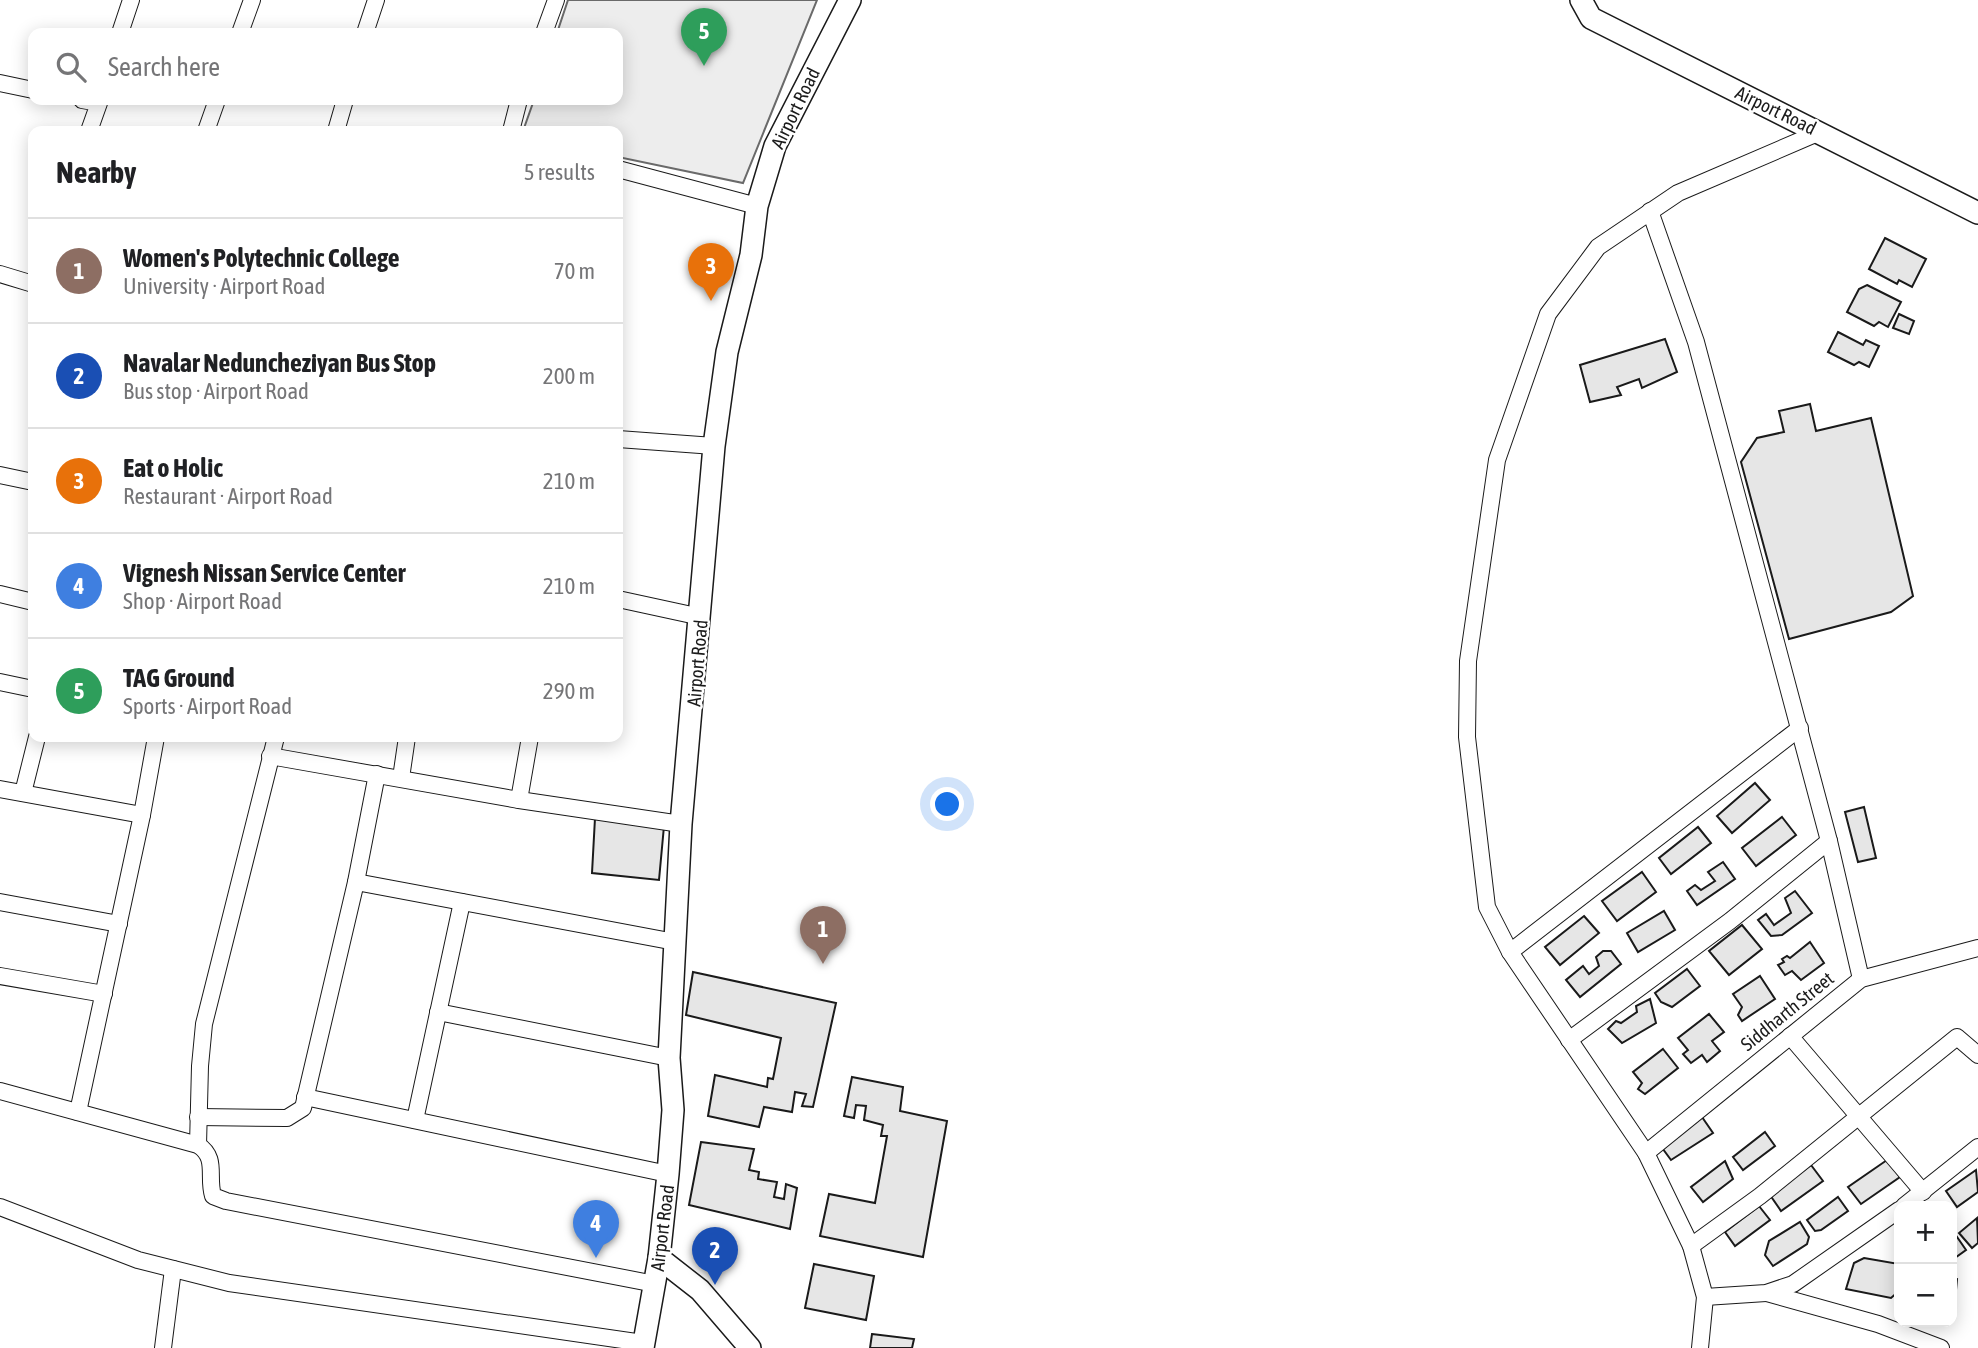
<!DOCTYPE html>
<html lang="en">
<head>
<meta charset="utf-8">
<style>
  :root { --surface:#fff; --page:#f2f2f2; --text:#202124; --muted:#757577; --line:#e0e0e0; --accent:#111827 }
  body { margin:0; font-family:"Asap Condensed",sans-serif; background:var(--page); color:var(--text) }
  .controls { position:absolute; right:21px; bottom:21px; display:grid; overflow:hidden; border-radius:14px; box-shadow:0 4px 18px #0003 }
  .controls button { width:63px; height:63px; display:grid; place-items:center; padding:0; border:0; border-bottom:2px solid var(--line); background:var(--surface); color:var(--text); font:35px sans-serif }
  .you { position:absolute; left:948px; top:805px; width:24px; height:24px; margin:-18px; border:5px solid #fff; border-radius:50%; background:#1a73e8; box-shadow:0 0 0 10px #1a73e833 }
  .badge { display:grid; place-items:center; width:46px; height:46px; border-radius:50%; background:var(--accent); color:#fff; font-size:23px; font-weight:700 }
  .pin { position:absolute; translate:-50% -58px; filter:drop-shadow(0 2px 4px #0008) }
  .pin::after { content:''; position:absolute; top:37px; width:24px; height:21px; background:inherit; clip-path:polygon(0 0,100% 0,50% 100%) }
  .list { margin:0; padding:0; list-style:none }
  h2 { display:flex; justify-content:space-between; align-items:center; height:91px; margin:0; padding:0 28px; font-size:30px }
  h2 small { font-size:23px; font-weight:400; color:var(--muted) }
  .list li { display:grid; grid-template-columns:46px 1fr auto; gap:21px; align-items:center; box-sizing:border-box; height:105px; padding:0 28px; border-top:2px solid var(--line) }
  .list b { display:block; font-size:26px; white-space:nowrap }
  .list p { margin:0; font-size:23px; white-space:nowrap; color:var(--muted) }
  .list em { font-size:23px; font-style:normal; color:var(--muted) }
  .icon { flex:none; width:38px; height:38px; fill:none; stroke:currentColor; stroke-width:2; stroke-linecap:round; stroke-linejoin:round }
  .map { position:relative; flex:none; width:1978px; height:1348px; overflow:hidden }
  .search { position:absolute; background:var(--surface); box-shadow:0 4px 18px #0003; left:28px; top:28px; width:595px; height:77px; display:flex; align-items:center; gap:18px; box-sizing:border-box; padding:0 24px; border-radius:14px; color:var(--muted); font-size:26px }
  .panel { position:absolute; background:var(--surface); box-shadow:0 4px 18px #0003; left:28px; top:126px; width:595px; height:616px; border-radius:14px }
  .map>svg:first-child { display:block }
</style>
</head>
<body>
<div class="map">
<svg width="1978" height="1348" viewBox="0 0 1978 1348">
  <rect width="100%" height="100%" fill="#fff"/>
  <path fill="#ededed" stroke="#6a6a6a" stroke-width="2" d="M568 0H817L743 183 618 157V131H523L534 100H618V33H557Z"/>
  <g fill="#e6e6e6" stroke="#1a1a1a" stroke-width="2">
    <path d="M1885 238 1926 259 1912 287 1899 280 1897 284 1869 269Z"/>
    <path d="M1867 285 1901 302 1888 327 1879 322 1874 326 1847 312 1859 289Z"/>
    <path d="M1899 314 1914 321 1909 334 1893 328Z"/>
    <path d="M1838 332 1863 345 1866 340 1879 346 1869 367 1859 362 1854 365 1828 352Z"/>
    <path d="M1665 339 1677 372 1642 388 1639 379 1617 387 1621 395 1590 402 1580 365Z"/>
    <path d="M1810 404 1816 431 1871 418 1913 596 1891 612 1789 639 1741 462 1757 438 1784 432 1779 411Z"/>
    <path d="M1755 783 1770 800 1732 833 1717 816Z"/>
    <path d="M1864 807 1876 858 1858 862 1845 812Z"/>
    <path d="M1782 817 1796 835 1756 866 1742 848Z"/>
    <path d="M595 818 664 826 659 880 592 873Z"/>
    <path d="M1698 827 1711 843 1671 874 1659 858Z"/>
    <path d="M1723 862 1735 879 1697 905 1687 891 1695 885 1701 890 1715 881 1708 872Z"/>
    <path d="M1642 872 1656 892 1617 921 1602 901Z"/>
    <path d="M1795 891 1812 913 1782 935 1771 936 1758 920 1766 914 1774 925 1791 913 1785 898Z"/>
    <path d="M1664 911 1675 930 1638 952 1627 933Z"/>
    <path d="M1584 916 1599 933 1560 965 1545 947Z"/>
    <path d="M1742 925 1762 949 1729 975 1709 951Z"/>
    <path d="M1810 942 1824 963 1801 980 1792 971 1785 975 1778 965 1784 962 1782 959 1787 956 1790 958Z"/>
    <path d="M1603 951H1611L1621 964 1580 997 1566 980 1583 966 1589 974 1599 966 1596 957Z"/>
    <path d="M1687 969 1700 986 1672 1007 1661 1002 1655 993Z"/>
    <path d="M693 972 836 1003 813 1107 802 1106 806 1094 795 1092 792 1112 764 1107 759 1127 708 1116 715 1075 767 1087 768 1078 773 1079 781 1038 686 1015Z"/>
    <path d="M1760 976 1775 999 1742 1021 1738 1015 1742 1007 1733 994Z"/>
    <path d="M1650 999 1656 1023 1622 1043 1608 1029 1616 1021 1621 1023 1637 1012 1636 1006Z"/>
    <path d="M1709 1014 1724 1032 1712 1041 1720 1051 1707 1062 1702 1055 1691 1063 1683 1054 1688 1050 1678 1038Z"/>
    <path d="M1663 1049 1678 1068 1645 1094 1638 1089 1642 1083 1633 1072Z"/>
    <path d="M852 1077 903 1087 900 1111 947 1121 923 1257 820 1236 829 1194 875 1203 887 1136H881L883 1125 864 1120 866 1106 856 1105 854 1118 844 1116Z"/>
    <path d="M1702 1117 1713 1133 1671 1160 1660 1145Z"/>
    <path d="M1765 1132 1775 1146 1743 1170 1733 1157Z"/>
    <path d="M701 1142 754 1149 749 1170 759 1172 758 1179 777 1182 774 1197 784 1199 786 1184 797 1188 790 1229 689 1205Z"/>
    <path d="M1887 1160 1900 1177 1861 1204 1848 1187Z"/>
    <path d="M1725 1161 1733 1179 1703 1202 1691 1187Z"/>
    <path d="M1811 1165 1823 1181 1781 1211 1770 1195Z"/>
    <path d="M1976 1170 1978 1192 1957 1207 1946 1191Z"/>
    <path d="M1838 1197 1848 1211 1821 1230 1815 1231 1807 1220Z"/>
    <path d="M1759 1206 1770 1220 1735 1246 1725 1232Z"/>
    <path d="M1977 1218 1978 1243 1972 1248 1959 1233Z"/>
    <path d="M1800 1222 1809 1237 1807 1244 1773 1266 1765 1255 1769 1241Z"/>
    <path d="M1955 1234 1966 1250 1952 1260V1236Z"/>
    <path d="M1864 1258 1899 1264V1291L1891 1298 1846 1289 1854 1263Z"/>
    <path d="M814 1264 874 1276 866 1320 805 1308Z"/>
    <path d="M1952 1278 1957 1279 1954 1312 1952 1311Z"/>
    <path d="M872 1334 914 1339 912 1348H870Z"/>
  </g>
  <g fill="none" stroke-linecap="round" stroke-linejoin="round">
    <defs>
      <g id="minor">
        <path d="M120 33 131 0"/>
        <path d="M240 33 252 0"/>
        <path d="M365 33 376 0"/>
        <path d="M544 33 556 0"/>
        <path d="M0 83 33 90"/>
        <path d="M82 100 99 103 89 131"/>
        <path d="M206 131 217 100"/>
        <path d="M336 131 345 100"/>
        <path d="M511 131 519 100"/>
        <path d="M618 169 757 206"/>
        <path d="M1650 211 1696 342 1829 841 1861 979"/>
        <path d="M0 274 33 284"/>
        <path d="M618 439 714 446"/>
        <path d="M0 475 33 482"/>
        <path d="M0 594 33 602"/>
        <path d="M618 599 701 617"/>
        <path d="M0 682 33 689"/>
        <path d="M270 756 519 800 681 824"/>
        <path d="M401 778 407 737"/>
        <path d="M0 789 142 815"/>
        <path d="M23 793 37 737"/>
        <path d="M519 800 530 737"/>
        <path d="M356 882 377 774"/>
        <path d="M0 902 119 924"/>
        <path d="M1510 952 1800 728"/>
        <path d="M0 976 104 994"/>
        <path d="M438 1012 669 1058"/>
        <path d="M1790 1036 1923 1192"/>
        <path d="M1569 1040 1730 921 1829 841"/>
        <path d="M0 1091 198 1145C218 1158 207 1176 213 1196L226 1201 655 1284"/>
        <path d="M305 1097 668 1174"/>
        <path d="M78 1112 142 815 156 737"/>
        <path d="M198 1117 287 1118 303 1108 356 882 675 942"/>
        <path d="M415 1120 462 902"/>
        <path d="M198 1145 200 1066 204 1024 276 737"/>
        <path d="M1646 1153 1861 979 1978 948"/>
        <path d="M1904 1206 1978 1147"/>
        <path d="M0 1207 138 1260 229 1283 643 1343"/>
        <path d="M1691 1246 1760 1196 1957 1037 1978 1055"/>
        <path d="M1767 1293 1878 1324 1941 1348"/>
        <path d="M1705 1297 1766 1293 1793 1284 1899 1210"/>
        <path d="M163 1348 173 1269"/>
        <path d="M1700 1348 1705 1297 1691 1246 1646 1153 1510 952 1487 907 1467 737 1468 661 1497 460 1548 314 1598 247 1678 193 1820 132"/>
      </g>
      <g id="tertiary">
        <path d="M1581 0 1591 18 1978 213"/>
        <path d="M659 1258 700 1290 750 1348"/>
        <path d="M643 1348 659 1258 668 1174 673 1110 669 1058 681 824 714 446 727 352 751 255 757 206 775 146 850 0"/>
      </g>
    </defs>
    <use href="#minor" stroke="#1a1a1a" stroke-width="18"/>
    <use href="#tertiary" stroke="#1a1a1a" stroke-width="24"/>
    <use href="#minor" stroke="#fff" stroke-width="16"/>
    <use href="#tertiary" stroke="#fff" stroke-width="21"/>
  </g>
  <g text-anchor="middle" stroke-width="5" stroke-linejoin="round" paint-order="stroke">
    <g font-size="19" fill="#1a1a1a" stroke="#fff">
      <text transform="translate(795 108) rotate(-64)" y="7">Airport Road</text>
      <text transform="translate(1776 110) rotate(26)" y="7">Airport Road</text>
      <text transform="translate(697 663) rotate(-85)" y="7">Airport Road</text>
      <text transform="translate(1787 1011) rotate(-39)" y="7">Siddharth Street</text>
      <text transform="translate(662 1228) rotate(-83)" y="7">Airport Road</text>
    </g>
  </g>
</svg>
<div class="controls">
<button>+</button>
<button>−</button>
</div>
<div class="you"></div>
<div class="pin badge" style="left:823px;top:964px;background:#8d6e63">1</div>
<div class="pin badge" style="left:715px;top:1285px;background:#1a4fb4">2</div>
<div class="pin badge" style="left:711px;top:301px;background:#e8710a">3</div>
<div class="pin badge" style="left:596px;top:1258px;background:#3f7fe0">4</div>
<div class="pin badge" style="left:704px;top:66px;background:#2e9e5b">5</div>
<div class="search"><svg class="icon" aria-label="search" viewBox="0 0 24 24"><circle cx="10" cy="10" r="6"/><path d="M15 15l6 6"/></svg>Search here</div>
<section class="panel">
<h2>Nearby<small>5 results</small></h2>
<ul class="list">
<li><span class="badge" style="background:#8d6e63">1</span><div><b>Women's Polytechnic College</b><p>University · Airport Road</p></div><em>70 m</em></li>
<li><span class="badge" style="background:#1a4fb4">2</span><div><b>Navalar Neduncheziyan Bus Stop</b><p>Bus stop · Airport Road</p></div><em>200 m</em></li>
<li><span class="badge" style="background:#e8710a">3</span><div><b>Eat o Holic</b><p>Restaurant · Airport Road</p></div><em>210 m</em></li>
<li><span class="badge" style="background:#3f7fe0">4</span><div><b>Vignesh Nissan Service Center</b><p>Shop · Airport Road</p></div><em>210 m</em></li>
<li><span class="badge" style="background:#2e9e5b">5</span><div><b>TAG Ground</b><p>Sports · Airport Road</p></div><em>290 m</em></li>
</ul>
</section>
</div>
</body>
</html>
